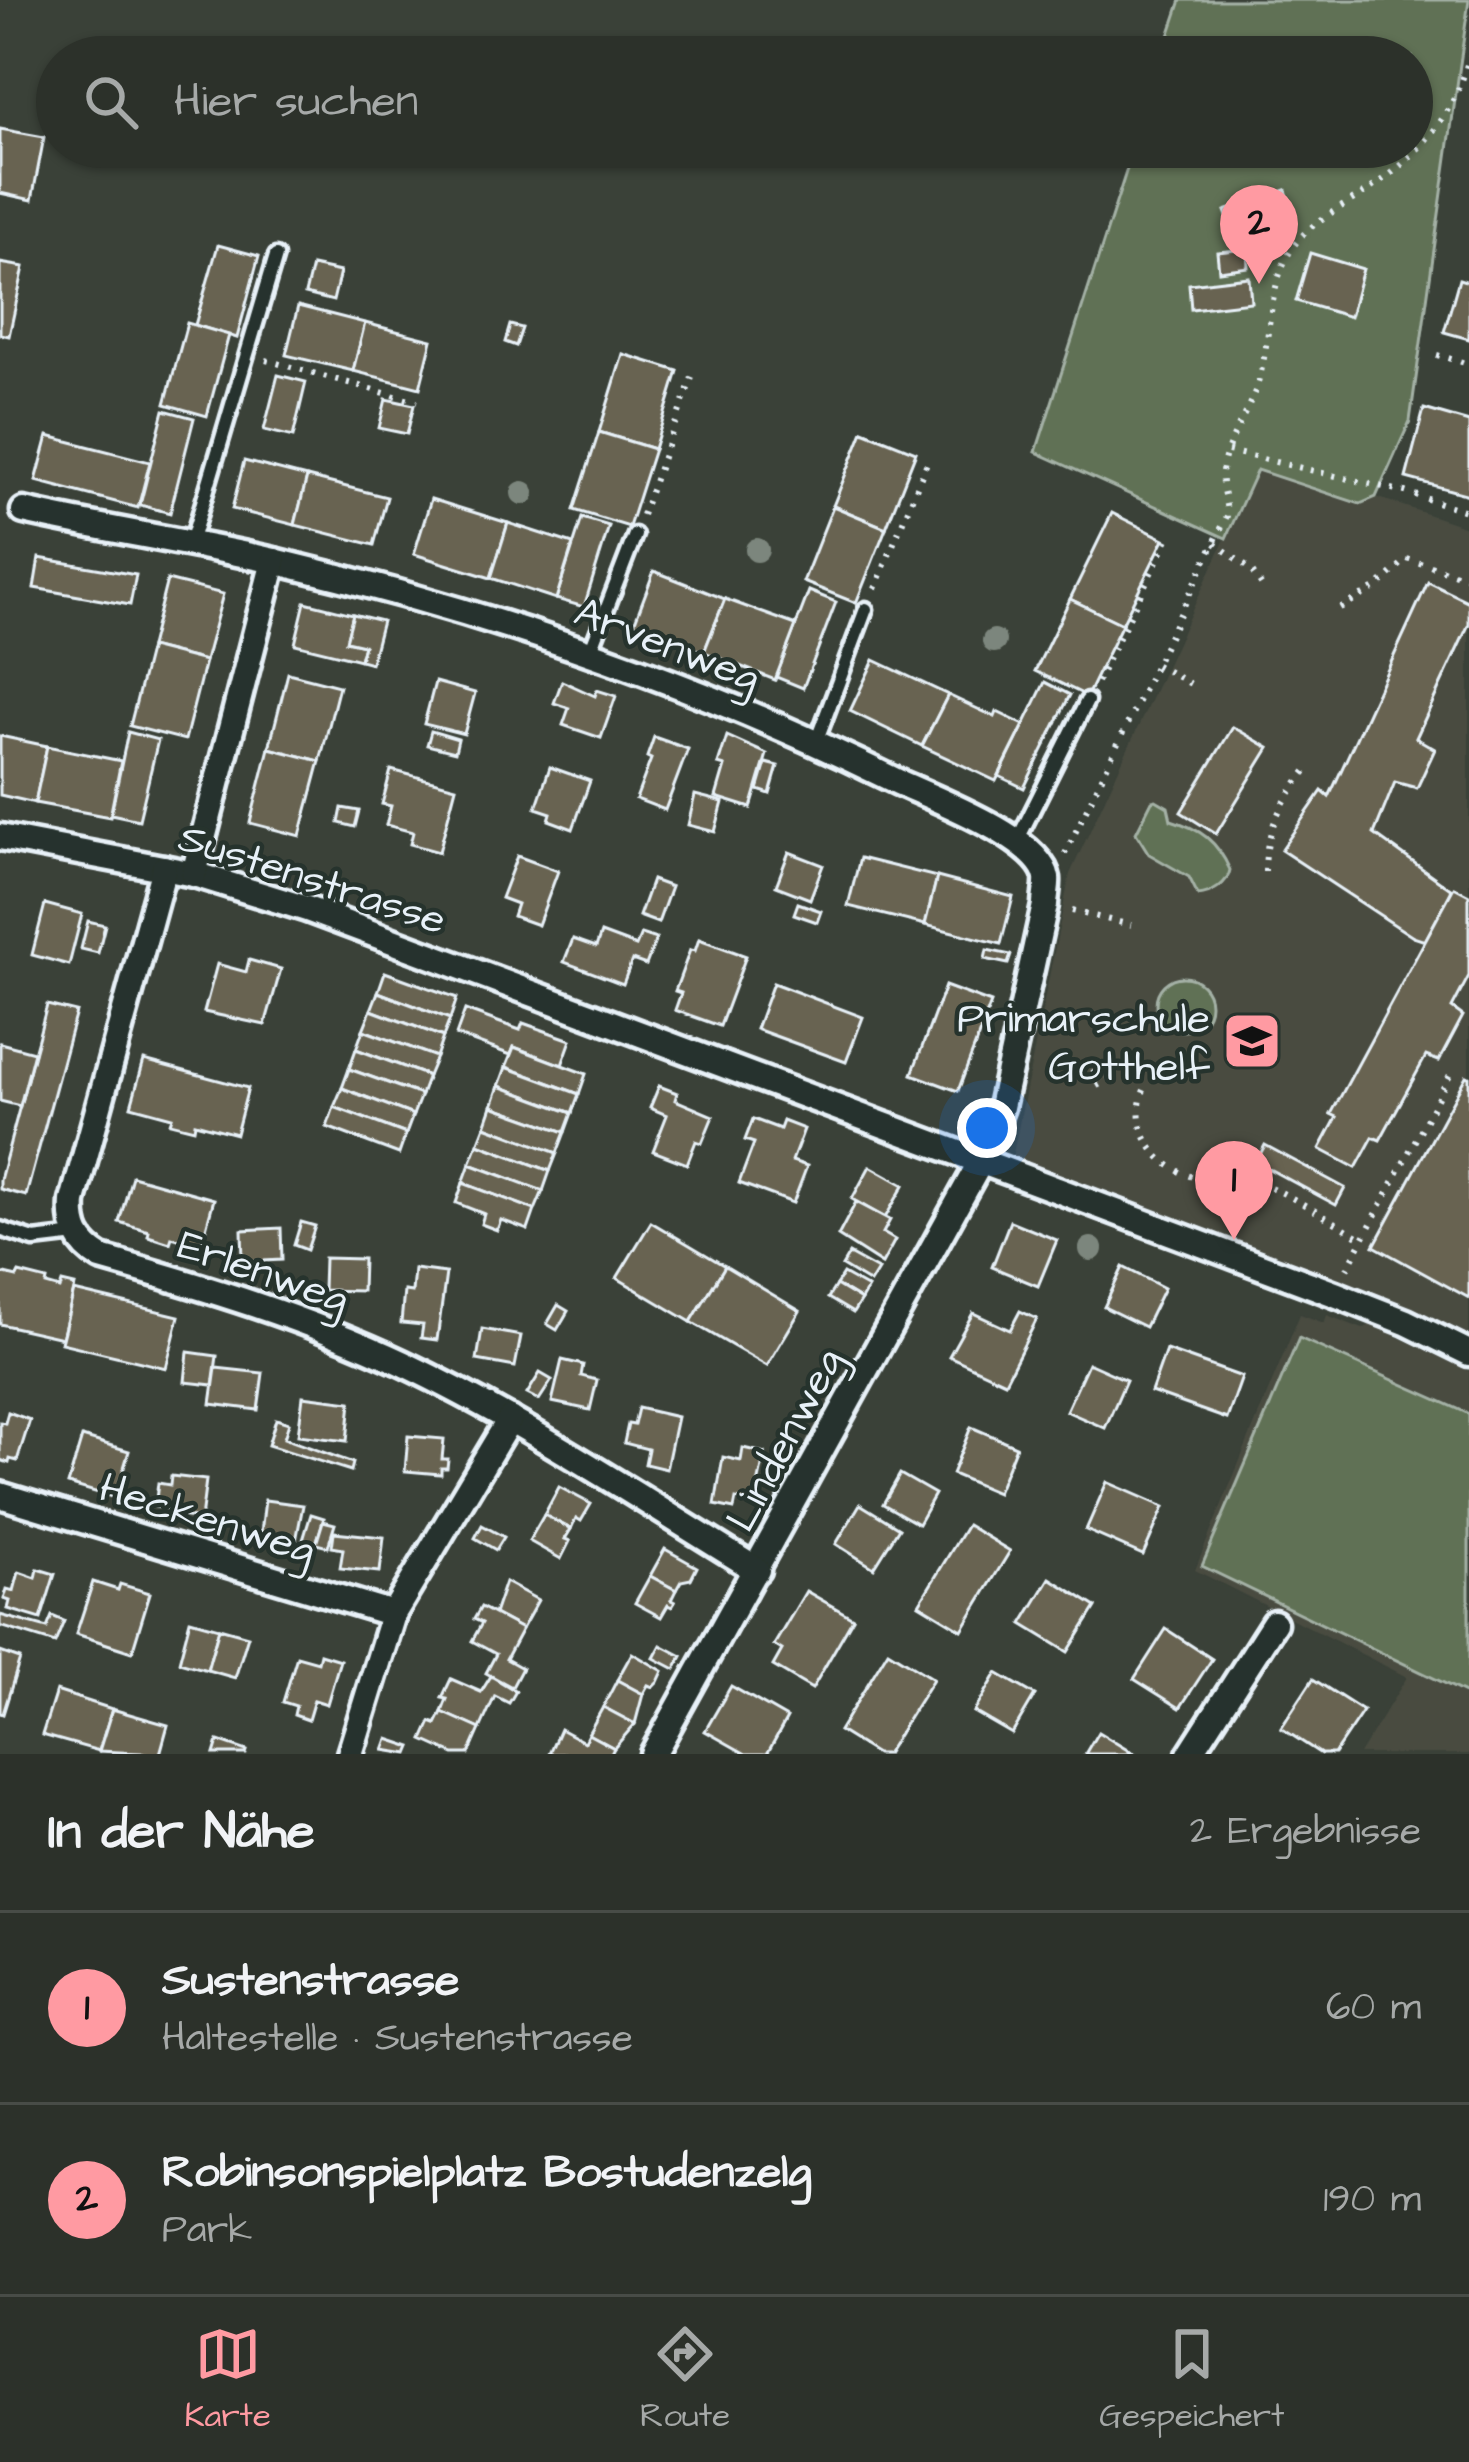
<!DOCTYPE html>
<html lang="de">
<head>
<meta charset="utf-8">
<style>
  :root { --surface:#2c312a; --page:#383d36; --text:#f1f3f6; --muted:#a6a9a8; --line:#484c47; --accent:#ff9aa2 }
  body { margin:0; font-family:"Architects Daughter",sans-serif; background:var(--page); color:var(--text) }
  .you { position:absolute; left:987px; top:1128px; width:42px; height:42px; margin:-30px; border:9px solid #fff; border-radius:50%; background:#1a73e8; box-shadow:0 0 0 18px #1a73e833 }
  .badge { display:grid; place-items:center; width:78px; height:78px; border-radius:50%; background:var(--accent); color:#111; font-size:39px; font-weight:700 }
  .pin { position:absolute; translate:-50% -99px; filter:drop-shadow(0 3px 6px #0008) }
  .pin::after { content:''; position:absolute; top:63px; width:42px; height:36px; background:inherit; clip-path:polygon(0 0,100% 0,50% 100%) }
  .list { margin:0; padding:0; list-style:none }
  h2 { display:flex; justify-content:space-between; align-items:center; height:156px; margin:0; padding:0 48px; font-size:51px }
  h2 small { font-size:39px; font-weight:400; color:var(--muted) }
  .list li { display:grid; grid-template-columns:78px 1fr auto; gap:36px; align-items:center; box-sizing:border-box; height:192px; padding:0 48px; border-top:3px solid var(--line) }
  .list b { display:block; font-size:45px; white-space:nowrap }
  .list p { margin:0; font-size:39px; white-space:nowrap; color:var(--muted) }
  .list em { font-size:39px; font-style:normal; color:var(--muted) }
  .icon { flex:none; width:66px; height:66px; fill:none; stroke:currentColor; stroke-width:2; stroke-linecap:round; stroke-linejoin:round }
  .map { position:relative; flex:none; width:1469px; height:1754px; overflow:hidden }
  .search { position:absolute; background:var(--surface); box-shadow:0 3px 9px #0004; left:36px; right:36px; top:36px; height:132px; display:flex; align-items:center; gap:30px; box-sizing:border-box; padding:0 42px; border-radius:66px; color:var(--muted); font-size:45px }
  .sheet { height:540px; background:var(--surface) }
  nav { display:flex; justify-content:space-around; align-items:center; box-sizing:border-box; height:168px; border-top:3px solid var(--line); background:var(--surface); font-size:33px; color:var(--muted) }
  nav a { display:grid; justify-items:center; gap:6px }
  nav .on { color:var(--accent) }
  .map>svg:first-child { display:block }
</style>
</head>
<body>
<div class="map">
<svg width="1469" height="1754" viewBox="0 0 1469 1754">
  <rect width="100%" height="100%" fill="#3a4138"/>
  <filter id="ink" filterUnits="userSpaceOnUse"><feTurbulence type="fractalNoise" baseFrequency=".00833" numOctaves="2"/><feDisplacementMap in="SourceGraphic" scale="24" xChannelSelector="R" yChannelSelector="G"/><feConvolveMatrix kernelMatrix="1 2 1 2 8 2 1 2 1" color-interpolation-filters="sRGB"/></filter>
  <g filter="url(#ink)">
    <g fill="#484b40">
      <path d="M1257 470 1360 504 1376 497 1469 528V1353L1009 1173 1070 874Z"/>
      <path d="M1300 1314 1324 1323 1327 1315 1363 1329 1371 1324 1469 1371V1754H1359L1407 1677 1195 1570Z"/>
    </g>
    <g fill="#607154" stroke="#a4b1a6" stroke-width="3">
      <path d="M1181 0H1469L1410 421 1376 497 1360 504 1257 470 1226 538 1036 452 1134 147H1412V57H1162Z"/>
      <path d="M1156 800 1168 807 1171 820C1201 829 1217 841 1230 870 1228 884 1211 894 1198 895L1189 877 1149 854 1136 833 1152 801Z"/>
      <circle cx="1183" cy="1004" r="27"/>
      <path d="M1299 1338 1469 1414V1695L1202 1566Z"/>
    </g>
    <g fill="#686351" stroke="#e8f1f8" stroke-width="3">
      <path d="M0 129 44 137 32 200 0 193Z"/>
      <path d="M1286 190 1292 209 1232 230 1225 211Z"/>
      <path d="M218 245 259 256 237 338 195 325Z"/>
      <path d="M1247 249 1248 267 1219 271 1217 252Z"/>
      <path d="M1310 253 1363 269 1350 317 1296 301Z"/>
      <path d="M0 263 24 267 9 336 0 334Z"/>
      <path d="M312 266 340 272 333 301 305 294Z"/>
      <path d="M1249 277 1251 302 1191 309 1189 284Z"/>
      <path d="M1459 279 1469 282V339L1444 332Z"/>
      <path d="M298 306 365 323 353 371 286 355Z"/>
      <path d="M187 323 229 335 207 416 165 404Z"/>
      <path d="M365 323 432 340 420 388 353 371Z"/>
      <path d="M510 325 522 328 516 346 505 342Z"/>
      <path d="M623 354 678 371 654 449 599 432Z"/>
      <path d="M278 375 306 382 293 437 264 430Z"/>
      <path d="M386 399 414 405 407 434 379 428Z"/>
      <path d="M1424 409 1469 422V495L1406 478Z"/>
      <path d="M164 410 194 418 170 513 140 505Z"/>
      <path d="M863 431 916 452 886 528 833 506Z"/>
      <path d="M599 432 654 449 629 527 574 510Z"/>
      <path d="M48 436 150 462 138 508 36 481Z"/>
      <path d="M244 461 307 477 295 525 232 509Z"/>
      <path d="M307 477 387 497 374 545 295 525Z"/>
      <path d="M431 499 508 523 491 578 414 554Z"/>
      <path d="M833 506 886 528 856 603 803 582Z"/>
      <path d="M1112 513 1164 539 1122 624 1070 599Z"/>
      <path d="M582 518 609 526 584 607 556 599Z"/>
      <path d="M508 523 573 544 556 599 491 578Z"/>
      <path d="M39 558 136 575 130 605 34 588Z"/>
      <path d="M654 571 725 599 704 652 634 624Z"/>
      <path d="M167 580 223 594 205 661 150 647Z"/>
      <path d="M1428 582 1469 602V624L1416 738 1435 749 1417 788 1395 782 1374 834 1452 890 1425 941 1413 937 1281 850 1322 791 1329 797Z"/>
      <path d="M809 591 836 602 803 688 776 677Z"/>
      <path d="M725 599 796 625 775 680 704 652Z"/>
      <path d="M1070 599 1122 624 1087 696 1035 671Z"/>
      <path d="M305 602 353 614 346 641 364 645 360 660 295 644Z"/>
      <path d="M353 614 382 621 371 663 360 660 364 645 346 641Z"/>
      <path d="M150 647 205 661 185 740 130 726Z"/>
      <path d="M874 660 948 695 922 746 850 711Z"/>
      <path d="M288 673 339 686 320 761 269 748Z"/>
      <path d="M562 681 595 696 597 690 616 696 601 738 563 725 569 708 554 703Z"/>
      <path d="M435 682 475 693 464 734 424 724Z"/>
      <path d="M1045 682 1070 695 1024 788 999 776Z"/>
      <path d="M948 695 995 717 997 712 1024 725 996 781 922 746Z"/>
      <path d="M1233 727 1269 748 1216 834 1181 812Z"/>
      <path d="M431 731 458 739 455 752 427 745Z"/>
      <path d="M128 732 158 740 139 820 111 814Z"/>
      <path d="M0 736 47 746 35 803 0 795Z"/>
      <path d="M727 736 767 754 751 808 716 797 725 766 718 764Z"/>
      <path d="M654 737 688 749 665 810 636 799 651 759 647 757Z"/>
      <path d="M47 746 121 761 110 817 35 803Z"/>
      <path d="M269 748 320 761 300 836 250 823Z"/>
      <path d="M766 763 778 766 770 794 758 790Z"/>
      <path d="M550 767 590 781 573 829 549 820 551 813 536 808Z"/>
      <path d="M391 770 456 787 439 852 410 844 413 832 386 825 391 806 382 804Z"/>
      <path d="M695 795 723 802 715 832 688 825Z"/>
      <path d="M342 808 359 811 355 827 339 823Z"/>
      <path d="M789 852 823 865 810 899 776 886Z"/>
      <path d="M517 856 558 871 538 925 513 916 517 904 501 898Z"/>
      <path d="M860 858 937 877 925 925 848 906Z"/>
      <path d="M937 877 1013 897 1001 944 925 925Z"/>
      <path d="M652 880 671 887 658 923 639 916Z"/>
      <path d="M1454 887 1469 895V976L1452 1008 1463 1016 1439 1061 1426 1056 1380 1140 1373 1137 1356 1168 1320 1149 1337 1117 1331 1114Z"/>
      <path d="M798 903 821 911 817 922 794 914Z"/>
      <path d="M45 904 82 914 69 965 32 955Z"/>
      <path d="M88 921 105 925 98 953 81 949Z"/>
      <path d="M601 933 636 946 641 934 656 939 646 965 632 960 623 984 564 962 573 939 596 947Z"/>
      <path d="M699 939 746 956 720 1026 675 1010 681 993 675 991 690 950 695 951Z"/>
      <path d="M987 950 1011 955 1008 964 985 959Z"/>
      <path d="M249 960 281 969 265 1025 204 1012 217 964 246 972Z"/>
      <path d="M385 972 457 998 450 1019 378 992Z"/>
      <path d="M773 983 863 1017 846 1062 756 1029Z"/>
      <path d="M945 986 991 1003 958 1091 912 1074Z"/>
      <path d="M378 992 450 1019 443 1037 371 1010Z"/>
      <path d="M47 1005 76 1012 26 1196 0 1189V1180Z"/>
      <path d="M371 1010 443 1037 436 1057 363 1030Z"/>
      <path d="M465 1010 520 1030 523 1023 571 1040 562 1065 514 1047 511 1055 456 1035Z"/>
      <path d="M363 1030 436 1057 428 1076 356 1049Z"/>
      <path d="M0 1043 34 1052 20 1106 0 1101Z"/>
      <path d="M514 1047 586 1074 579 1094 506 1067Z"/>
      <path d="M356 1049 428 1076 421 1095 349 1069Z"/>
      <path d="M144 1060 248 1088 236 1134 195 1123 194 1129 170 1123 172 1117 131 1106Z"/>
      <path d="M506 1067 579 1094 572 1113 499 1086Z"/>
      <path d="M349 1069 421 1095 413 1115 342 1088Z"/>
      <path d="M1466 1076 1469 1077V1298L1374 1246Z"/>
      <path d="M499 1086 572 1113 565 1132 492 1106Z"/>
      <path d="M659 1086 677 1093 675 1100 713 1116 702 1143 696 1141 687 1164 653 1151 667 1115 650 1108Z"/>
      <path d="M342 1088 413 1115 406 1134 334 1107Z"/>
      <path d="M492 1106 565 1132 557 1153 485 1126Z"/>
      <path d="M334 1107 406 1134 399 1154 327 1127Z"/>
      <path d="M753 1119 780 1129 783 1121 804 1129 792 1161 807 1166 793 1203 739 1183 754 1143 745 1140Z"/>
      <path d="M485 1126 557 1153 550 1171 478 1144Z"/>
      <path d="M478 1144 550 1171 543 1191 470 1164Z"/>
      <path d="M1265 1145 1345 1188 1336 1205 1256 1162Z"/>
      <path d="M470 1164 543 1191 535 1210 463 1183Z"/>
      <path d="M870 1166 904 1185 885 1218 852 1199Z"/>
      <path d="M132 1176 214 1199 201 1246 172 1237 170 1243 148 1236 149 1231 119 1222Z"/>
      <path d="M463 1183 535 1210 528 1230 501 1220 497 1230 481 1224 484 1214 456 1203Z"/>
      <path d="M856 1202 890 1220 883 1233 895 1240 882 1264 838 1236Z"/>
      <path d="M1010 1221 1057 1240 1038 1286 992 1267Z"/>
      <path d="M301 1222 315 1226 307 1250 294 1245Z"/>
      <path d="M651 1222 725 1266 691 1322 617 1278Z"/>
      <path d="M281 1228 282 1260 243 1262 242 1230Z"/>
      <path d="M849 1254 878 1270 870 1283 842 1266Z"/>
      <path d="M324 1258 363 1259 362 1291 323 1290Z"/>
      <path d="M725 1266 800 1311 767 1366 691 1322Z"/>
      <path d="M1123 1267 1164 1288 1145 1327 1104 1307Z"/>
      <path d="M414 1269 446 1273 437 1340 421 1338 423 1325 401 1323 404 1291 412 1292Z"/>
      <path d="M0 1273 17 1277 19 1273 47 1280 46 1285 60 1289 62 1283 75 1286 62 1338 0 1324Z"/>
      <path d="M843 1274 868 1288 861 1300 836 1285Z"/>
      <path d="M836 1285 861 1300 853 1313 828 1298Z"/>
      <path d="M74 1291 179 1316 166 1368 61 1343Z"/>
      <path d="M558 1305 568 1311 557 1330 547 1324Z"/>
      <path d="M1020 1311 1037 1319 1005 1382 949 1356 973 1313 1010 1330Z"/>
      <path d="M482 1329 521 1336 515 1367 477 1360Z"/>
      <path d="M1166 1350 1242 1377 1227 1419 1151 1392Z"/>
      <path d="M188 1352 217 1356 213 1385 185 1382Z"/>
      <path d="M562 1360 583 1365 581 1376 597 1380 590 1410 552 1402Z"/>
      <path d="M1088 1363 1126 1380 1105 1428 1066 1411Z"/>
      <path d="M216 1368 263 1373 258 1410 211 1404Z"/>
      <path d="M540 1373 552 1380 539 1400 527 1394Z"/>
      <path d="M303 1396 351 1402 347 1441 298 1435Z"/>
      <path d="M638 1408 677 1417 666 1469 645 1464 648 1449 624 1443 628 1424 634 1425Z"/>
      <path d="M8 1412 30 1420 17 1461 10 1459 9 1463 0 1460V1422L5 1423Z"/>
      <path d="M276 1419 289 1423 284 1438 353 1463 351 1471 268 1445Z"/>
      <path d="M971 1427 1016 1446 997 1493 952 1474Z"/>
      <path d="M408 1436 444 1439 442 1459H448L447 1468H441V1474L405 1471Z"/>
      <path d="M82 1437 129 1451 115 1498 68 1484Z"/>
      <path d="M743 1448 765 1453 754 1503 736 1499 734 1509 715 1505 723 1457 741 1461Z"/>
      <path d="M900 1474 935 1494 918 1524 883 1504Z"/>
      <path d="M171 1476 206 1480 201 1519 179 1516V1510L155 1507 158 1483 170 1485Z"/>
      <path d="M1107 1482 1164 1507 1143 1555 1086 1530Z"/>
      <path d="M559 1487 591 1504 581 1521 576 1518 571 1529 544 1515Z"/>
      <path d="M265 1500 303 1505 295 1546 260 1541Z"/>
      <path d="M860 1504 899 1528 874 1568 836 1544Z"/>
      <path d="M311 1514 324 1518 316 1544 303 1540Z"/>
      <path d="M544 1515 571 1529 565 1539 570 1541 561 1559 529 1541Z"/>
      <path d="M323 1521 335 1524 328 1547 316 1544Z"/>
      <path d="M482 1525 504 1537 496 1550 475 1538Z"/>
      <path d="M967 1525 1010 1551 962 1630 919 1604Z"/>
      <path d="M334 1532 384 1537 380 1572 340 1568 343 1549 332 1547Z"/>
      <path d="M665 1549 697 1567 691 1579 681 1581 676 1590 650 1576Z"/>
      <path d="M38 1569 55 1574 41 1619 8 1609 10 1601 4 1599 7 1589 14 1591 19 1572 36 1578Z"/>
      <path d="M650 1576 676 1590 671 1600 675 1602 672 1607 668 1605 661 1617 635 1603Z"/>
      <path d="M1050 1578 1096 1607 1068 1652 1022 1624Z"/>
      <path d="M93 1582 118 1590 120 1584 150 1593 132 1652 76 1634Z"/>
      <path d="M505 1582 538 1600 522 1629 494 1614Z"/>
      <path d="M806 1591 853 1618 812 1689 773 1666 782 1650 774 1645Z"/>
      <path d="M481 1607 522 1629 506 1659 522 1668 512 1687 486 1673 496 1654 472 1641 482 1623 474 1619Z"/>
      <path d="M0 1615 47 1628 52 1616 64 1621 55 1643 0 1626Z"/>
      <path d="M190 1620 219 1628 207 1670 179 1662Z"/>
      <path d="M219 1628 248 1636 235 1678 207 1670Z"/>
      <path d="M1166 1629 1212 1659 1180 1708 1134 1679Z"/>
      <path d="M661 1645 682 1656 675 1669 654 1658Z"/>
      <path d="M888 1651 933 1679 886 1754H876L839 1731Z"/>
      <path d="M0 1652 20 1659 3 1714 0 1713Z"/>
      <path d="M632 1653 663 1671 658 1682 653 1687 648 1685 643 1694 617 1680Z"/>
      <path d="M320 1654 340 1660 327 1704 314 1700 308 1720 294 1715 296 1706 283 1702 297 1656 318 1662Z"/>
      <path d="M997 1673 1035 1695 1012 1734 974 1712Z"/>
      <path d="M491 1676 516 1691 509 1703 495 1696 480 1729 442 1712 447 1699 442 1698 451 1679 481 1692Z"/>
      <path d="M1313 1679 1363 1711 1334 1754H1321L1281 1728Z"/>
      <path d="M617 1680 643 1694 635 1724 603 1707Z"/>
      <path d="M731 1686 787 1718 767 1754H746L705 1731Z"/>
      <path d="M56 1691 112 1709 99 1751 42 1735Z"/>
      <path d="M603 1707 635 1724 614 1748 588 1734Z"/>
      <path d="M112 1709 168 1725 160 1754 99 1751Z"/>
      <path d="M442 1712 480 1729 469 1754H454L423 1740 431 1722 436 1724Z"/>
      <path d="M560 1729 584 1742 588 1734 614 1748 611 1754H549Z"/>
      <path d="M1098 1732 1134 1754H1085Z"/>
      <path d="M388 1739 412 1747 409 1754 384 1750Z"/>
      <path d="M218 1741 247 1751 246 1754H214Z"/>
    </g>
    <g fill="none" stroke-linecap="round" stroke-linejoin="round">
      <defs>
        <g id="service">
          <path d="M191 543 276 256"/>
          <path d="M590 652 635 535"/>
          <path d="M816 742 866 609"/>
          <path d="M1017 841 1087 701"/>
          <path d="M0 1229 34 1240 76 1235"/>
        </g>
        <g id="minor">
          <path d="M24 511C107 530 191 542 274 561 489 612 700 684 898 782 933 798 1041 839 1047 878 1048 886 1045 897 1045 905L1001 1107 981 1161 653 1754"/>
          <path d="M0 837 194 874 307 909 1335 1294 1406 1322 1469 1353"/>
          <path d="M164 868 73 1201C71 1228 78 1244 101 1258 204 1287 306 1318 402 1363 526 1422 641 1499 757 1570"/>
          <path d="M194 874 274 561"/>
          <path d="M0 1495 393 1614"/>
          <path d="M350 1754 393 1614 510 1419"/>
          <path d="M1190 1754 1274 1623"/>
        </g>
      </defs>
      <use href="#service" stroke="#e8f1f8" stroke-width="21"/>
      <use href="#minor" stroke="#e8f1f8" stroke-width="33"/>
      <g stroke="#e8f1f8" stroke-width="6" stroke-dasharray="3 9" stroke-linecap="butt">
        <path d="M1437 355 1469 364"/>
        <path d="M266 360 417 402"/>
        <path d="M1228 451 1405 492 1469 512"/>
        <path d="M642 515 694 372"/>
        <path d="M1215 543 1251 570 1264 589"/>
        <path d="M875 589 928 460"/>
        <path d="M1340 608 1377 587 1407 559 1469 578"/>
        <path d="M1156 665 1198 688"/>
        <path d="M1097 682 1171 533"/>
        <path d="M1065 854 1227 516C1227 501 1220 487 1222 471 1226 442 1247 414 1257 386 1273 339 1265 278 1300 238 1318 218 1344 206 1367 191 1416 159 1457 113 1469 56"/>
        <path d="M1265 872C1265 831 1282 800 1308 769"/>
        <path d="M1072 911 1131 925"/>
        <path d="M1092 1073 1107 1064"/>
        <path d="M1097 1086 1115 1076"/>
        <path d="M1144 1090C1126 1134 1165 1176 1208 1180 1223 1182 1240 1178 1255 1181 1281 1189 1335 1223 1362 1238"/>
        <path d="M1347 1269 1453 1069"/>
      </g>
      <use href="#service" stroke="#26332d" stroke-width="12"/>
      <use href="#minor" stroke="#26332d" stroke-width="24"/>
    </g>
    <g fill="#7c867d">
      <circle cx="523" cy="493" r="12"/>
      <circle cx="757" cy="550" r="12"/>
      <circle cx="994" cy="641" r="12"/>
      <circle cx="1091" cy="1249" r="12"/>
    </g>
  </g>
  <defs>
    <symbol id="school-square" viewBox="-11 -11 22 22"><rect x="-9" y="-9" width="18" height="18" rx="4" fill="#ff9aa2" stroke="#26332d"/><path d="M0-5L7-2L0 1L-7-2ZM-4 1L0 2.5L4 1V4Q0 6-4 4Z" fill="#111"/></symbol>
  </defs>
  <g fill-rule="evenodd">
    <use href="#school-square" x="1219" y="1008" width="66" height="66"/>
  </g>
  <g text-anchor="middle" stroke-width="9" stroke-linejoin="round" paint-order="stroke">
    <g font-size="42" fill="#e8f1f8" stroke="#26332d">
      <text transform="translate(668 643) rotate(21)" y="15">Arvenweg</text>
      <text transform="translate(313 877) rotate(18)" y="15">Sustenstrasse</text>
      <text transform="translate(264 1270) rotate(19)" y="15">Erlenweg</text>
      <text transform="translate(783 1439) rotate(-62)" y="15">Lindenweg</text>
      <text transform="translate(208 1517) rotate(17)" y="15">Heckenweg</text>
    </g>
    <g font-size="42" fill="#e8f1f8" stroke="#26332d" text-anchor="end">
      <text x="1210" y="1032">Primarschule<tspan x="1210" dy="48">Gotthelf</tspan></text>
    </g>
  </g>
</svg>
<div class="you"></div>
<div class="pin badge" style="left:1234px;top:1240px">1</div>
<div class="pin badge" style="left:1259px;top:284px">2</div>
<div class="search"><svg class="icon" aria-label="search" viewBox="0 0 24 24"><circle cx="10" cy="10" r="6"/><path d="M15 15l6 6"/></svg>Hier suchen</div>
</div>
<section class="sheet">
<h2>In der Nähe<small>2 Ergebnisse</small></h2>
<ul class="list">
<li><span class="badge">1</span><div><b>Sustenstrasse</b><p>Haltestelle · Sustenstrasse</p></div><em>60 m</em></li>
<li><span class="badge">2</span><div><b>Robinsonspielplatz Bostudenzelg</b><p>Park</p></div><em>190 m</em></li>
</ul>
</section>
<nav>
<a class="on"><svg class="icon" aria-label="map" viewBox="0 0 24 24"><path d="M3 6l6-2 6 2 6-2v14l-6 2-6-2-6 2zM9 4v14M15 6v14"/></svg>Karte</a>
<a><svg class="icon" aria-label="directions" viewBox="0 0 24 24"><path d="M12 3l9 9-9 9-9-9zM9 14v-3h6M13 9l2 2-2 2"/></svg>Route</a>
<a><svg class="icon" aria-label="saved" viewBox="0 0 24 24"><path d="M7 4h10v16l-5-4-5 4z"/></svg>Gespeichert</a>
</nav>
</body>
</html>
